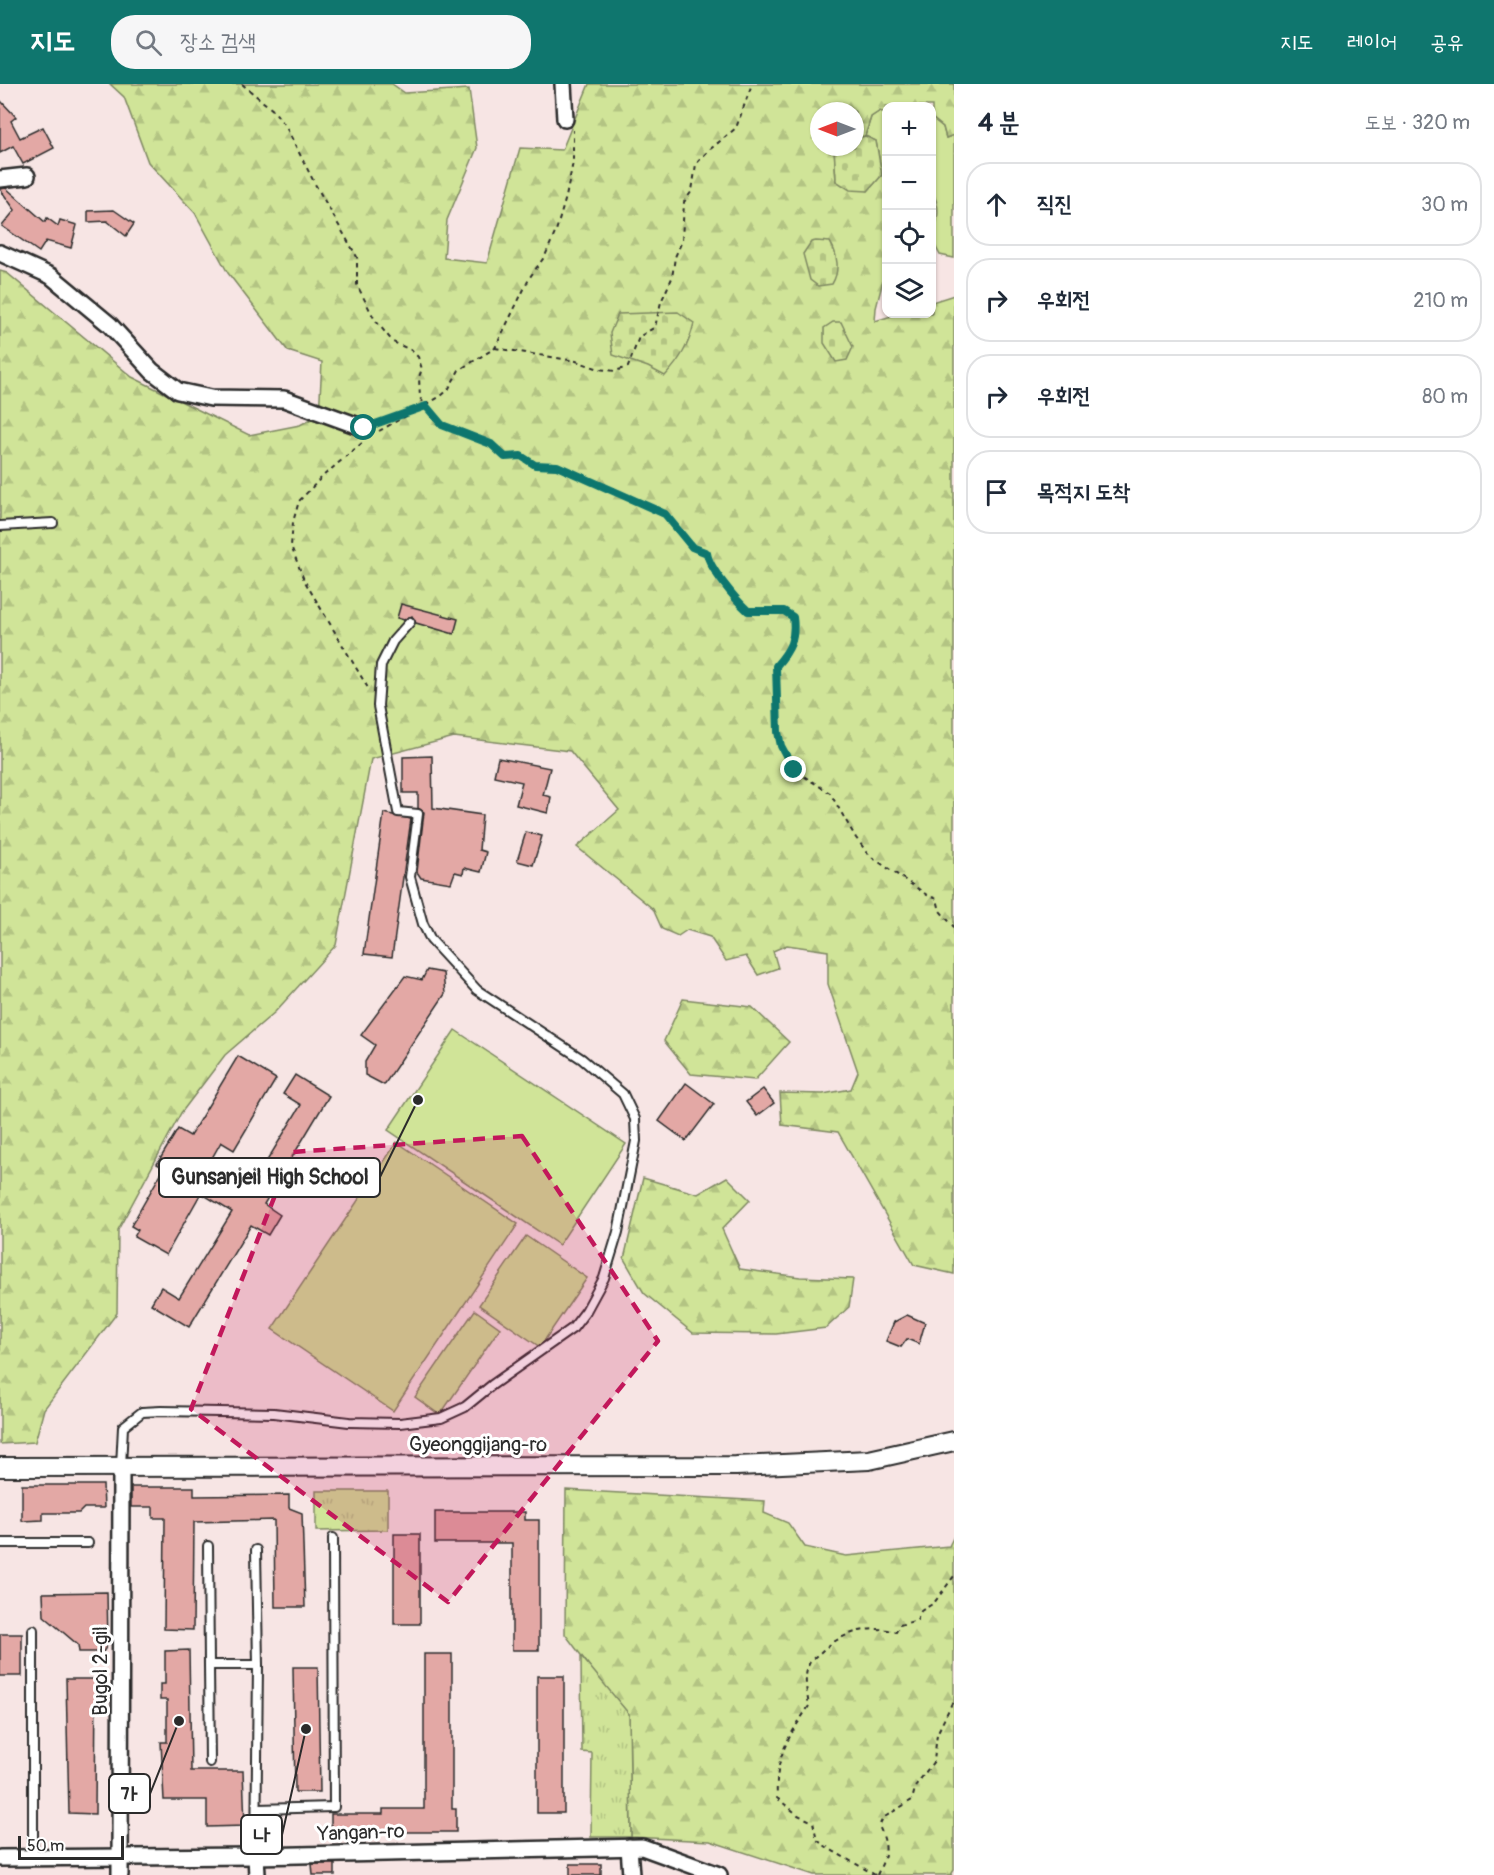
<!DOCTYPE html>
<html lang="ko">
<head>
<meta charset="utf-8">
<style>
  :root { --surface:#fff; --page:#f6f6f7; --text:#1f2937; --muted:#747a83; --line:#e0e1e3; --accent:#0f766e }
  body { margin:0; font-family:Pangolin,"Poor Story",sans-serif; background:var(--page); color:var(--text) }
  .controls { position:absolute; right:18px; top:18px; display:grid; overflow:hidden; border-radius:12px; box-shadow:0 2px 4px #0004 }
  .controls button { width:54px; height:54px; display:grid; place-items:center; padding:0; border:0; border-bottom:2px solid var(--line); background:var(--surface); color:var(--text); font:30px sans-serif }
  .compass { position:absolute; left:810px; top:18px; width:54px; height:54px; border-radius:50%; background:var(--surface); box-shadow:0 2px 4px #0004; rotate:270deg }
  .scale { position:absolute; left:18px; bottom:15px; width:106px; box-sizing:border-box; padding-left:6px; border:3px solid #2b2b2b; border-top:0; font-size:16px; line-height:21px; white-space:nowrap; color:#2b2b2b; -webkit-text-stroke:4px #fff; paint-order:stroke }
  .stop { position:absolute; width:18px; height:18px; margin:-14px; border:4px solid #0f766e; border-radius:50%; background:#fff }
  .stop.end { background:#0f766e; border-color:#fff; box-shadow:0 2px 6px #0008 }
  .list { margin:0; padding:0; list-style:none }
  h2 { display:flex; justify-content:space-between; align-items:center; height:78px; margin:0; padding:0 24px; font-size:26px }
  h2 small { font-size:20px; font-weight:400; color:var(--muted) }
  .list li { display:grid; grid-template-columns:39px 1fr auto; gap:18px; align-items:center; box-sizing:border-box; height:84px; margin:0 12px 12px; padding:0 12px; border:2px solid var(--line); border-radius:24px }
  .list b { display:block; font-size:22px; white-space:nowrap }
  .list em { font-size:20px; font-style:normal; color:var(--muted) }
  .icon { flex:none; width:33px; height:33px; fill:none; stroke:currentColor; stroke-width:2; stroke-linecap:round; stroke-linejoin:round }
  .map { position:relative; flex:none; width:954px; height:1791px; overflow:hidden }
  header { display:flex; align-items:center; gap:36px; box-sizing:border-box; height:84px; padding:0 30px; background:var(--accent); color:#fff }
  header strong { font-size:28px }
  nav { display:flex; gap:33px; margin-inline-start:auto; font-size:21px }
  .search { width:420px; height:54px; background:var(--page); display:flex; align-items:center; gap:15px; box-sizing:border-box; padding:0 21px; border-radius:24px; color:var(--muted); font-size:22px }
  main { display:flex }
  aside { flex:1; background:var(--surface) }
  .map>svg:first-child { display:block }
</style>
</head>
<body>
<header>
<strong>지도</strong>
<div class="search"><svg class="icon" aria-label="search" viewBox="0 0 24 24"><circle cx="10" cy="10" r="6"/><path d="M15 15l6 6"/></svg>장소 검색</div>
<nav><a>지도</a><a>레이어</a><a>공유</a></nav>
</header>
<main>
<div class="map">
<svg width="954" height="1791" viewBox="0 0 954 1791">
  <defs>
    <pattern id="forest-firs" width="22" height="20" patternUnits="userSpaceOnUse" patternTransform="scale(1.5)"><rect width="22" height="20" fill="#d0e498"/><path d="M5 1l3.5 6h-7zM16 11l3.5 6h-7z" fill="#b3c483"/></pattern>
    <pattern id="cemetery-stones" width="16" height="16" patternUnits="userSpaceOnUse" patternTransform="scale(1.5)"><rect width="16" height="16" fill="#d0e498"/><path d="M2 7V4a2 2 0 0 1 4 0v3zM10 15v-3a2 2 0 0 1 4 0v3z" fill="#b3c483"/></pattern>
    <pattern id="park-tufts" width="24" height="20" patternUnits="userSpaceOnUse" patternTransform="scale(1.5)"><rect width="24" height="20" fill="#d0e498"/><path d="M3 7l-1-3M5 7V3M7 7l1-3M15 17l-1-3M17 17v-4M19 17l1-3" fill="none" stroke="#b3c483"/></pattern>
  </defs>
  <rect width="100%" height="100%" fill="#f7e5e4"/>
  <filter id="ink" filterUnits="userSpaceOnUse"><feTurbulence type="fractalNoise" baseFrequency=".0167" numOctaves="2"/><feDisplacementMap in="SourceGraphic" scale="12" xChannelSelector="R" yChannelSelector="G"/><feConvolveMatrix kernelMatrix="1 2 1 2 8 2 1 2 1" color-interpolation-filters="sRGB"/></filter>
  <g filter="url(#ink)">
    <g fill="#d0e498" stroke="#7e8862" stroke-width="1.5">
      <path d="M880 27 886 29V92L882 91 876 57 865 52 871 33Z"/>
      <path d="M932 34 943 43 946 54 954 51V174L940 171 932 156C936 139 943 125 932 108Z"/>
      <path d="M455 946 626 1060 559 1161 388 1046Z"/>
      <path d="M397 1058 518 1140 393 1327 272 1245Z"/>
      <path d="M526 1152 587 1194 540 1263 479 1221Z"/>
      <path d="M475 1226 500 1244 440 1331 415 1313Z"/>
    </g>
    <g fill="url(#forest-firs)" stroke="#7e8862" stroke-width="1.5">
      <path d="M110 0H392L405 9 469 5 477 64 447 136 444 174 487 179 520 64 562 66 589 0H954V51L946 54 943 43 932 34V22H886V29L880 27 871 33 865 52 855 55V27H819V63H834L836 97 868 107 882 91 886 92V185L876 224 875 237 898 230H932V218L954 211V1190L914 1181 838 1048 782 1041 780 1009 823 1010 851 1005 858 988 828 900V867L787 861 773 867 778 884 758 891 746 872 726 877 710 853 687 846 678 852 662 845 653 825 577 763 619 726 570 667 454 653 371 675 336 861 275 928 225 971 181 1029 118 1146 117 1229 44 1325 35 1358 0 1360V187L7 189 132 293 249 351 300 341 319 331 322 278 288 267 228 189 195 129 148 78 124 13Z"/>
      <path d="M683 915 752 923 789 958 755 996 691 990 664 957Z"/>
      <path d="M727 1093 750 1116 722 1145 740 1185 800 1193 853 1195 849 1223 826 1244 776 1250 693 1249 644 1209 624 1175 643 1094 698 1110Z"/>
      <path d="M566 1406 765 1417 764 1429 788 1439 805 1463 846 1472 949 1462 954 1452V1786L951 1791H814L710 1757 631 1753 629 1630 605 1603 565 1550Z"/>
    </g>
    <g fill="url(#cemetery-stones)" stroke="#7e8862" stroke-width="1.5">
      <path d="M865 52 876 57 882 91 868 107 850 106 836 97 834 63H855V55Z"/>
      <path d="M816 157 830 158C838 171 840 187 832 200L818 202 810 196 803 170 811 158Z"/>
      <path d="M678 228 694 239C689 261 680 276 665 292L648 283 613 271 610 249 618 230Z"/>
      <path d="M833 238H841L853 263 847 276 836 278 824 259V244Z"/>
    </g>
    <g fill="url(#park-tufts)" stroke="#7e8862" stroke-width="1.5">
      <path d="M316 1407H388V1446L316 1447Z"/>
      <path d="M581 1572 629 1630 631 1753H591L592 1669 582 1668Z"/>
    </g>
    <g fill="#e3a8a5" stroke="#2b2b2b" stroke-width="1.5">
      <path d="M0 16 16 33 11 37 20 54 43 43 54 64 23 80 13 62 0 69Z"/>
      <path d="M6 104 45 138 47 134 58 142 60 136 77 141 71 164 46 157 39 168 2 142 15 126 0 105Z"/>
      <path d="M114 126 134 140 126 152 107 137 88 138V127Z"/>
      <path d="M401 520 458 535 454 550 416 539 412 532 404 536 397 534Z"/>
      <path d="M432 672 433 724 482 731 479 766 486 768 481 788 464 784 463 790 455 788 451 799 421 794 417 788 424 728 418 724V709H403V673Z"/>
      <path d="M498 674 550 684 543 711 551 713 548 729 516 721 522 698 494 692Z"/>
      <path d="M384 729 411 735 392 873 364 870Z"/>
      <path d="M526 748 542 752 533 781 517 777Z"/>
      <path d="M427 886 443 889 445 910 384 1001 365 991V978L375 961 361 951 405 892 422 896Z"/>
      <path d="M238 972 276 995 234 1066 221 1058 207 1083 248 1108 301 1021 283 1010 295 991 329 1012 264 1120 280 1131 268 1151 251 1141 189 1243 151 1220 161 1203 179 1214 232 1128 201 1109 166 1171 134 1153 138 1146 131 1142 164 1084 157 1080 178 1045 190 1052Z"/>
      <path d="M686 999 714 1020 686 1057 659 1037Z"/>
      <path d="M763 1005 774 1019 757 1032 746 1018Z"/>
      <path d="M907 1231 925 1239 919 1260 907 1255 901 1263 886 1257 894 1238Z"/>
      <path d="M22 1401H103L104 1424H84L79 1429H43V1436L22 1437Z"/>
      <path d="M131 1403H194V1412L289 1411V1424L302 1429 305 1523H275L274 1436 194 1438 193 1546 164 1545 165 1434H153V1423H131Z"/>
      <path d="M435 1428H525V1436H539V1566H512V1459H435Z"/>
      <rect x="394" y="1450" width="26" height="90"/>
      <path d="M107 1508 108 1560 103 1568H79L78 1561 44 1532 43 1509Z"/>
      <rect x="0" y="1550" width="22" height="42"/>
      <path d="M189 1566 191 1687H243L245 1742 207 1743V1716H164L161 1658H167V1616H160V1600H165V1567Z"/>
      <path d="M424 1570H452V1725H456V1748H373V1753H331V1730H383V1725H424Z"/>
      <path d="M293 1583H318L320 1708H295Z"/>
      <rect x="537" y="1592" width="27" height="137"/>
      <path d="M66 1595H96L95 1730 69 1729Z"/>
      <path d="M312 1780H335V1791H313Z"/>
      <rect x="570" y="1780" width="31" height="11"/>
    </g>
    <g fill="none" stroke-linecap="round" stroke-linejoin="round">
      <defs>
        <g id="service">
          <path d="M0 442 53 439"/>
          <path d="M121 1382 123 1343 142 1328 161 1327 274 1329 349 1338 400 1339 441 1334 465 1323 492 1301 573 1244 586 1227 604 1194 618 1148 636 1057 635 1035 623 1010 582 975 477 906 431 856 423 840 410 793 418 730 398 728 378 622 381 581 393 557 410 538"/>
          <path d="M0 1459H88"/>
          <path d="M208 1462 209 1581"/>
          <path d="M256 1466 258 1581"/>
          <path d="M33 1546V1774"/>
          <path d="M210 1678 209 1581H258L256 1772"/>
          <path d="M257 1725 334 1723 333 1454"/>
        </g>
        <g id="minor">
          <path d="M563 0 565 35"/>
          <path d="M0 95 27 92"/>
          <path d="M0 169 51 192 110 241 152 287 178 307 211 314 284 315 364 344"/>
          <path d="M629 1763 631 1791"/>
          <path d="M256 1772 257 1791"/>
          <path d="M0 1774 256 1772 642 1763 719 1791"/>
          <path d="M120 1791 121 1383"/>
        </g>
        <path id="tertiary" d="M0 1383 736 1382 869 1376 954 1357"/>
      </defs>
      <use href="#service" stroke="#2b2b2b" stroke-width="12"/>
      <use href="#minor" stroke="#2b2b2b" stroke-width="20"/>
      <use href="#tertiary" stroke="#2b2b2b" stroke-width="22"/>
      <g stroke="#2b2b2b" stroke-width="2" stroke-dasharray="4.5 4.5" stroke-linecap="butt">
        <path d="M242 0 274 27 286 43 315 100 357 173V201L375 236 393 258 411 266 418 273 422 285 419 293 420 314 442 341 491 360 505 373 521 372 535 381 557 382 665 430 692 463 707 469C709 484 736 516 748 527H784L793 533C796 555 790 566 776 582L778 648 781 662 794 686 830 709 856 754 870 772 927 811 937 815 940 827 954 843"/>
        <path d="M495 264 576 277 599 285 615 287 628 283 639 253 655 243 661 218 672 194 675 173 682 157 684 118 692 107 696 80 708 67 736 44 752 0"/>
        <path d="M378 339 418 324"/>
        <path d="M379 347 441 312 448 306 459 286 495 264 530 193 545 172 556 147 566 113 573 78V46"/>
        <path d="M362 359 323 392 299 417 293 438 291 462 304 496 368 604"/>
        <path d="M875 1791C856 1779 835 1770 817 1756L813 1738 798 1731 777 1714C775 1673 787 1655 809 1622 807 1608 803 1594 809 1580 811 1575 818 1571 822 1567 842 1549 869 1540 896 1548L900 1541 917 1536 921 1527 934 1519 954 1492"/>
        <path d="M877 1791C887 1769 889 1764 879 1742L883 1734 912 1716 916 1701 934 1677 937 1650 954 1615"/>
      </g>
      <use href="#service" stroke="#fff" stroke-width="8"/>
      <use href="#minor" stroke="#fff" stroke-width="15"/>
      <use href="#tertiary" stroke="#fff" stroke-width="18"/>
    </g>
  </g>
  <g fill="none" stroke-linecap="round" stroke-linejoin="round" filter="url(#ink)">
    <path stroke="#0f766e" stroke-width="8" d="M364 344 426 322 442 341 491 360 505 373 521 372 535 381 557 382 665 430 692 463 707 469C709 484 736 516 748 527H784L793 533C796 555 790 566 776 582L778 648 781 662 794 686"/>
  </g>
  <path fill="#c2185b" fill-opacity="0.2" stroke="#c2185b" stroke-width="4.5" stroke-dasharray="12 8" stroke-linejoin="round" d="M522 1052 658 1257 448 1518 191 1325 292 1068Z"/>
  <g text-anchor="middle" stroke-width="6" stroke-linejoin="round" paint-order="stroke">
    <g font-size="20" fill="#2b2b2b" stroke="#fff">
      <text x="478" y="1367">Gyeonggijang-ro</text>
      <text transform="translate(100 1587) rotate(-90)" y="7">Bugol 2-gil</text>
      <text transform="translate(361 1748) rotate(-2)" y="7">Yangan-ro</text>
    </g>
  </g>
  <path fill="none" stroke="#2b2b2b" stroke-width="2" d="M418 1016L380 1093M179 1637L150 1710M306 1645L282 1751"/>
  <g fill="#2b2b2b" stroke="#fff" stroke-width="2">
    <circle cx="418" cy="1016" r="6"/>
    <circle cx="179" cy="1637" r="6"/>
    <circle cx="306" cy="1645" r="6"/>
  </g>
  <g fill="#fff" stroke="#2b2b2b" stroke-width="2">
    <rect x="159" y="1074" width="221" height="39" rx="6"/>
    <rect x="109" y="1690" width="41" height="39" rx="6"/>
    <rect x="241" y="1731" width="41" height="39" rx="6"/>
  </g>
  <g font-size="21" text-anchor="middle" font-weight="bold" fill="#2b2b2b">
    <text x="270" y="1100">Gunsanjeil High School</text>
    <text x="129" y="1717">가</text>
    <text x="262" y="1758">나</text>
  </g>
</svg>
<div class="controls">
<button>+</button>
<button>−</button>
<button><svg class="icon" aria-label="locate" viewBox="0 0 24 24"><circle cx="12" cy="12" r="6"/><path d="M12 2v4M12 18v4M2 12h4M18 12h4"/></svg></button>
<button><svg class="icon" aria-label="layers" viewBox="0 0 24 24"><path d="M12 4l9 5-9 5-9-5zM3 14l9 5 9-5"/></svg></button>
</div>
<svg class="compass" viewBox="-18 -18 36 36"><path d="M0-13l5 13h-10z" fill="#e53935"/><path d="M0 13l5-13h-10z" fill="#747a83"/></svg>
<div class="scale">50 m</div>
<div class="stop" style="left:364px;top:344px"></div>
<div class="stop end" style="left:794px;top:686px"></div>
</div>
<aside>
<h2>4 분<small>도보 · 320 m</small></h2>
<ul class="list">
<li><svg class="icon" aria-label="ahead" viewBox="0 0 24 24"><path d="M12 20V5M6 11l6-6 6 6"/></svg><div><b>직진</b></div><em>30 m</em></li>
<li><svg class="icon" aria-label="right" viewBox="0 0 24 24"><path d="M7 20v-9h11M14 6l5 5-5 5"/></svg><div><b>우회전</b></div><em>210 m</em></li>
<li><svg class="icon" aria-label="right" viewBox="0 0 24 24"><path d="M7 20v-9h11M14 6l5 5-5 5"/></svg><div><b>우회전</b></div><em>80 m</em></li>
<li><svg class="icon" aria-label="arrive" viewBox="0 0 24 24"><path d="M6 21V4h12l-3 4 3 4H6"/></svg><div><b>목적지 도착</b></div></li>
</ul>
</aside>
</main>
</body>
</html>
